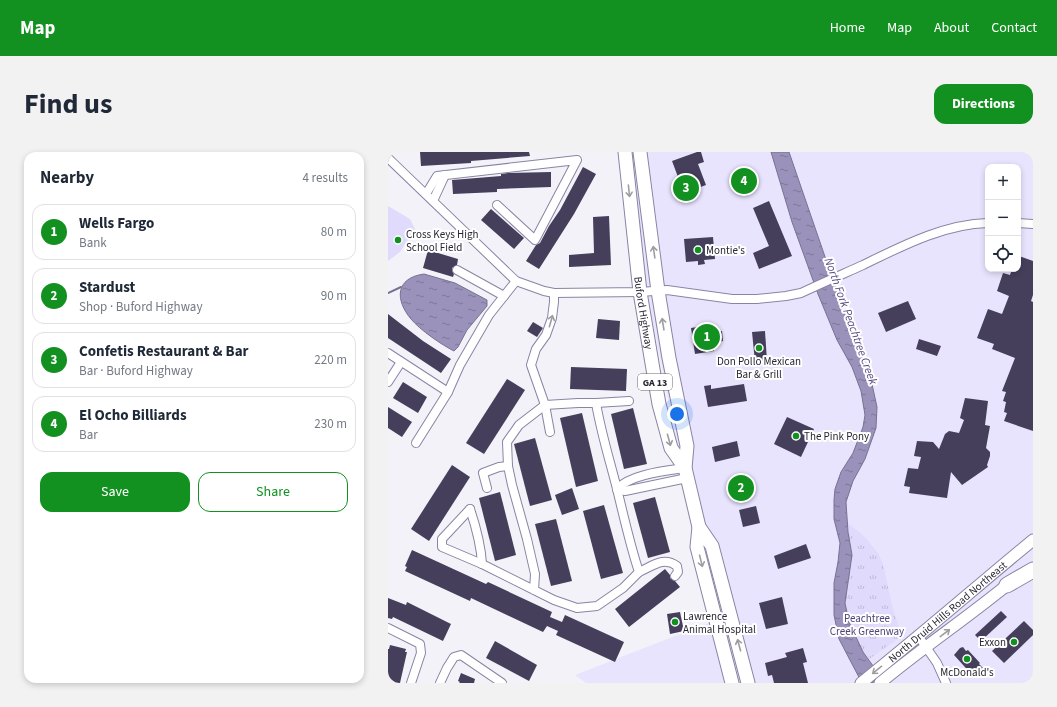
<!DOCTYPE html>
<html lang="en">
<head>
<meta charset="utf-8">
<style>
  :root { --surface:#fff; --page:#f2f2f3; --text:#1f2937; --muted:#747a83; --line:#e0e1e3; --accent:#129121 }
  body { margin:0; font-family:"Source Sans 3",sans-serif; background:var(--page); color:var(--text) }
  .controls { position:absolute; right:12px; top:12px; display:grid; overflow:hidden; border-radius:8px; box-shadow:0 2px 6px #0003 }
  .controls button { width:36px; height:36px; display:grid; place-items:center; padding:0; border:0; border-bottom:1px solid var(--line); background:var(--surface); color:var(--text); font:20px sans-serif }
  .you { position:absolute; left:289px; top:262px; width:14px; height:14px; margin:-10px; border:3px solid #fff; border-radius:50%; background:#1a73e8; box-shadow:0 0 0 6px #1a73e833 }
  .badge { display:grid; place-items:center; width:26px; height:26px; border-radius:50%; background:var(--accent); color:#fff; font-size:13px; font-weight:700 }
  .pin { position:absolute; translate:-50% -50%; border:2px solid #fff; box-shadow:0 1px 4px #0006 }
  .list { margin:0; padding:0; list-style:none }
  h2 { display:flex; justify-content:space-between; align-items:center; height:52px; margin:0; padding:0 16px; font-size:17px }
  h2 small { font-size:13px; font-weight:400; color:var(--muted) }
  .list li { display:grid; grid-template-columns:26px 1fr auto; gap:12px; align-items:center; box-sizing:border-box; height:56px; margin:0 8px 8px; padding:0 8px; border:1px solid var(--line); border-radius:12px }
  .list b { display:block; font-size:15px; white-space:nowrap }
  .list p { margin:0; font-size:13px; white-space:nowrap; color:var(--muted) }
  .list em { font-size:13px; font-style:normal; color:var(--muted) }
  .actions { display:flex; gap:8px; padding:12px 16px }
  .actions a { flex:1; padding:9px 0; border:1px solid var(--accent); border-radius:12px; text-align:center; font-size:14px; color:var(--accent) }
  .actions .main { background:var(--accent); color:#fff }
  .icon { flex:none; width:22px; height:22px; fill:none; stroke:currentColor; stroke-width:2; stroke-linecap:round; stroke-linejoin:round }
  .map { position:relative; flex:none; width:645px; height:531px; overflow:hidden; border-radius:12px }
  header { display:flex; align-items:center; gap:24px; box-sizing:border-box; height:56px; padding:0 20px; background:var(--accent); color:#fff }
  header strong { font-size:19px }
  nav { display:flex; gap:22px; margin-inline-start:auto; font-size:14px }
  .intro { display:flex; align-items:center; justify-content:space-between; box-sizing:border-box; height:96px; padding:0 24px }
  h1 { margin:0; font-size:28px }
  .button { padding:10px 18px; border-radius:12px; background:var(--accent); color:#fff; font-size:14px; font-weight:700 }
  main { display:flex; gap:24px; padding:0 24px }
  aside { flex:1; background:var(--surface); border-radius:12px; box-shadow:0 2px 6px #0003 }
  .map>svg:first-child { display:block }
</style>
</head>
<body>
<header>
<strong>Map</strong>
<nav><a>Home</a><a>Map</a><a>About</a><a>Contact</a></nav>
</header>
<div class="intro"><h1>Find us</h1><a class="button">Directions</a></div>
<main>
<aside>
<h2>Nearby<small>4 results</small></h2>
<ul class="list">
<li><span class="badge">1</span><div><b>Wells Fargo</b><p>Bank</p></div><em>80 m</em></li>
<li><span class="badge">2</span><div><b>Stardust</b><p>Shop · Buford Highway</p></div><em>90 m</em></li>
<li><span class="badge">3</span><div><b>Confetis Restaurant &amp; Bar</b><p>Bar · Buford Highway</p></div><em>220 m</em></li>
<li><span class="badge">4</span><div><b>El Ocho Billiards</b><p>Bar</p></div><em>230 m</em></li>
</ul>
<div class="actions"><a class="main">Save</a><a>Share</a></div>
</aside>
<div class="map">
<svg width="645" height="531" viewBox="0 0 645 531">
  <defs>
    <pattern id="park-tufts" width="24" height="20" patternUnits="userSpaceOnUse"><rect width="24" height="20" fill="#e0dafc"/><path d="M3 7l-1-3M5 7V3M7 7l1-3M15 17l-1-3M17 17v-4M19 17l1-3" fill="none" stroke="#c0bbd8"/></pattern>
    <pattern id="water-ripples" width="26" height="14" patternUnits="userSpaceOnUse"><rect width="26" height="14" fill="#9a92ba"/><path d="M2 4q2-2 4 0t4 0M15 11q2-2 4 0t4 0" fill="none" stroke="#7e7798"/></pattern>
  </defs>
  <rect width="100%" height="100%" fill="#f3f2f9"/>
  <path fill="#e9e4fe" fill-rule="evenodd" d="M244 0H645V531H198L187 523 333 466 289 292 258 136ZM600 15H630V117H600Z"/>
  <path fill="#e0dafc" d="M0 54 22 67 27 77 12 100 0 109Z"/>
  <path fill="url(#park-tufts)" d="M383 0H392L482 264 453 365 477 385 490 401 495 412 505 457 514 484 466 518 451 487 446 463V431L450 410 452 391 446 367V348L448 335 453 320 465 301 475 275 477 263 473 239 464 215 449 188Z"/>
  <g fill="url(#water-ripples)" stroke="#787292">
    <path d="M383 0H401L456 160 482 223 489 255 488 276 477 307 465 329 458 350 460 380 464 403 457 451 461 470 475 500 488 518 493 531H474L451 487 446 463V431L450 410 452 391 446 367V348L447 337 453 320 465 301 475 275 477 263 473 239 464 215 449 188 430 142 404 70Z"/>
    <path d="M36 122 67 131 99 148V154L79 178 70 195 66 199C54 193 32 178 23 167 7 148 7 126 36 122Z"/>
  </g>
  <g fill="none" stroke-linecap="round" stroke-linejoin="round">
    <path stroke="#787292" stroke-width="2" d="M0 141 13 135"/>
  </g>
  <g fill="#453f5b">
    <path d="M32 0H141L142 4 83 9V11L33 14Z"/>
    <path d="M309 0H313L316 10 310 12 318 33 296 41 284 9Z"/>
    <path d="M195 15 208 22 186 62 151 117 138 109 148 93 152 91 161 74 172 58Z"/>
    <path d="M358 17 365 37 353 41 346 21Z"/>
    <path d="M163 20V35L109 37V40L65 42 64 28 113 24V22L120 21Z"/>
    <path d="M381 49 404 104 371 117 365 101 381 94 365 56Z"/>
    <path d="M103 57 136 86 126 97 93 68Z"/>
    <path d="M221 64 223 113 181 115V103L206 101 205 65Z"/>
    <path d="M325 85 327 107 316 108 317 112 310 113V109L298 110 296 87Z"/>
    <path d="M40 98 70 107 69 113 64 116V118L66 122 65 125 35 116Z"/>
    <path d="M631 104 645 109V143L643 149 645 150V279L616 269 619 261 616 260 618 250 615 249 618 240 614 239 627 206 604 197 606 192 589 186 600 157 614 162 621 144 609 139 615 121 622 123 624 117H630Z"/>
    <path d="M520 149 528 167 498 180 490 161Z"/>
    <path d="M0 162 35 189 63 207 53 221 0 186Z"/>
    <path d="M210 167 232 169 231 188 208 186Z"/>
    <path d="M145 170 155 176 149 185 139 179Z"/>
    <path d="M322 173 323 181 334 179 335 189 325 191 326 199 307 202 303 176Z"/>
    <path d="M377 179 379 209 367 210 364 180Z"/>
    <path d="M531 187 553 194 549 204 528 197Z"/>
    <path d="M183 215 239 217 238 239 182 237Z"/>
    <path d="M119 227 137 238 96 302 78 291Z"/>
    <path d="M15 230 39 245 30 261 5 246Z"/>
    <path d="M356 232 359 249 320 255 316 234 323 233V237Z"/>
    <path d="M577 246 600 249 597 273 602 274 598 296 602 300V304L599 313 600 315 574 333 563 320 559 346 521 341 522 335 516 334 520 316 530 317 533 305 526 304 529 289 545 290 551 297 557 282 561 279 571 281 576 268 572 266Z"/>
    <path d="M0 255 24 270 14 285 0 276Z"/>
    <path d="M245 256 259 312 236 317 223 262Z"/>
    <path d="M194 261 210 329 188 335 172 266Z"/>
    <path d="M399 265 426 277 413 305 386 292Z"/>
    <path d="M147 286 164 348 142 354 126 292Z"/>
    <path d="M349 289 352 304 327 310 324 295Z"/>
    <path d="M64 313 82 325 41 389 23 377Z"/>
    <path d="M357 325 360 340 346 343 343 329Z"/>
    <path d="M184 336 191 357 174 363 167 343Z"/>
    <path d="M112 340 128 403 107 409 91 346Z"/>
    <path d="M267 345 282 400 260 406 245 351Z"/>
    <path d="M216 353 235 421 213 427 195 359Z"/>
    <path d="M368 354 372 371 355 375 351 358Z"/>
    <path d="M168 367 184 429 163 434 147 372Z"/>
    <path d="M418 392 423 406 390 417 386 404Z"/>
    <path d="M24 398 98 432 100 430 164 460 162 465 174 470 177 463 236 490 227 510 168 483 170 479 159 474 155 480 83 446 82 449 17 419 19 415 17 414Z"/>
    <path d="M277 417 282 423V426L287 429 292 435 241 475 227 457Z"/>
    <path d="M394 445 400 472 378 477 371 451Z"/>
    <path d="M0 446 18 453 19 450 63 472 55 489 5 465 4 467 0 466Z"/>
    <path d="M613 459 619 465 593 489 587 483Z"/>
    <path d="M292 460 296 479 282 482 279 462Z"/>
    <path d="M636 469 645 478V483L616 511 604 499Z"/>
    <path d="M107 489 149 513 141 529 98 506Z"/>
    <path d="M2 493 18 497 17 500H19L12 531H0V497H1Z"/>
    <path d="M575 495 578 499 580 498 592 511 591 512 595 516 586 525 566 503 572 496Z"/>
    <path d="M415 496 419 510 415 511 420 531H386L384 523 380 524 377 511 399 505 397 501Z"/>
    <path d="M73 521 87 527 86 531H71L72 530 70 529Z"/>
  </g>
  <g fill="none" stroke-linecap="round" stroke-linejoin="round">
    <defs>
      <g id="street">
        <path d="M0 6 128 129 156 139 166 141 252 140 279 138 344 147H369L398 144 413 141C434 131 455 122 475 113 514 94 556 72 600 71"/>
        <path d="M38 42 49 24 189 8 147 88 109 53"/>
        <path d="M45 49 57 23"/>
        <path d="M630 71 645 72"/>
        <path d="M69 118 116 144"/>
        <path d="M0 201 60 240 72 213 101 163 128 129"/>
        <path d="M0 230 13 210"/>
        <path d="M208 251 241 249"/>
        <path d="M162 280 157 253 143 213 148 197 158 183 164 166 166 150V141"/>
        <path d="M28 291 60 240"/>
        <path d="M99 336 95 321 111 315 120 314"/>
        <path d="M229 337C243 322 277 319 297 316"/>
        <path d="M229 337 237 339 299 326"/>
        <path d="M82 357 54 387V395L94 412 166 448 189 456 209 454 235 436 251 420C242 393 236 365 229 337 222 309 213 281 208 251H190L157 253 131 273 119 290 120 314 124 333 139 387 147 422 146 438"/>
        <path d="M82 357C88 375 93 393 94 412"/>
        <path d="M251 420C265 414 275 404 289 414L290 420 287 424"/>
        <path d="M0 476 32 492 33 501 23 531"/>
        <path d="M531 485 549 511 558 531"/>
        <path d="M52 531 59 516 66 505 73 503 114 531"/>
      </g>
      <g id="secondary">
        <path id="s1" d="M473 531C532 484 588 435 645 388"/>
        <path d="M492 531C535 495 582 464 624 429"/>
      </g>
      <g id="primary">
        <path id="s2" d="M237 0 252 140 267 229 271 252 283 296 297 316"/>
        <path d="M252 0 270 139 281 206 299 294 297 316 311 375 309 395 344 531"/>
        <path d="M311 375 324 394 360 531"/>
      </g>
      <path id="highway" d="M619 433 645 418"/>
    </defs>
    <use href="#street" stroke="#8a84a3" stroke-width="10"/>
    <use href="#secondary" stroke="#8a84a3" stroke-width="13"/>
    <use href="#primary" stroke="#8a84a3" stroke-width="15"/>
    <use href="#highway" stroke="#8a84a3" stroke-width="17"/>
    <use href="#street" stroke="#fff" stroke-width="8"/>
    <use href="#secondary" stroke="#fff" stroke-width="11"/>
    <use href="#primary" stroke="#fff" stroke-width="13"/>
    <use href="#highway" stroke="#fff" stroke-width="15"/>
  </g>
  <defs><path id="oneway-shaft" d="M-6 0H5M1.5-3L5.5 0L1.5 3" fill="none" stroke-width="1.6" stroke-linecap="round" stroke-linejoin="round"/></defs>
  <g stroke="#9f9da3">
    <use href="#oneway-shaft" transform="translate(241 39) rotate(84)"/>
    <use href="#oneway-shaft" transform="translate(266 100) rotate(-98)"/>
    <use href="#oneway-shaft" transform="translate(163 169) rotate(-74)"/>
    <use href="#oneway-shaft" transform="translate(275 172) rotate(-99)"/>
    <use href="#oneway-shaft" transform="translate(281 288) rotate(75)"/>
    <use href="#oneway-shaft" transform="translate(313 409) rotate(76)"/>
    <use href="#oneway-shaft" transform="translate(557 481) rotate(-37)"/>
    <use href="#oneway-shaft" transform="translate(351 493) rotate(-105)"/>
    <use href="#oneway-shaft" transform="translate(489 518) rotate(141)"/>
  </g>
  <g fill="#129121" stroke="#fff" stroke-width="1.5">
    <circle cx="10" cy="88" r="4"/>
    <circle cx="310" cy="98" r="4"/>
    <circle cx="371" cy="196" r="4"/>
    <circle cx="408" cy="284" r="4"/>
    <circle cx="287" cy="470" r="4"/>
    <circle cx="626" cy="490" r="4"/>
    <circle cx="579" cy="507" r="4"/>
  </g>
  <g text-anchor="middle" stroke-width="4" stroke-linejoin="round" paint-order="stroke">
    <rect fill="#fff" stroke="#696770" stroke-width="1" x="250" y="222" width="34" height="16" rx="3"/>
    <g font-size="10" font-weight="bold" fill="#292633">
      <text x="267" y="234">GA 13</text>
    </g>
    <g font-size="11" fill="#292633" stroke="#fff" text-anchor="start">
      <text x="18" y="86">Cross Keys High<tspan x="18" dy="13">School Field</tspan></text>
      <text x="318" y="102">Montie's</text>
      <text x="371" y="213" text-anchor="middle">Don Pollo Mexican<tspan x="371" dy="13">Bar &amp; Grill</tspan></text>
      <text x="416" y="288">The Pink Pony</text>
      <text x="295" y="468">Lawrence<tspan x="295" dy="13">Animal Hospital</tspan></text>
      <text x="618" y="494" text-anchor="end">Exxon</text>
      <text x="579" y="524" text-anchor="middle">McDonald's</text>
    </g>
    <g font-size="11" fill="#292633" stroke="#fff">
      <text dy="4" stroke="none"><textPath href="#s2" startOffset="162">Buford Highway</textPath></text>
      <text dy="4" stroke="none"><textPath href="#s1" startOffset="112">North Druid Hills Road Northeast</textPath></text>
    </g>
    <g font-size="11" fill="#504379" stroke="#fff">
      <text x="479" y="470">Peachtree<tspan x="479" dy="13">Creek Greenway</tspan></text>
    </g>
    <g font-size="12" font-style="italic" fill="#5b4d84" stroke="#fff">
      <text transform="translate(463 169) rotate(70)" y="4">North Fork Peachtree Creek</text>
    </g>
  </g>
</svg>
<div class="controls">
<button>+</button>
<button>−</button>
<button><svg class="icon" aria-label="locate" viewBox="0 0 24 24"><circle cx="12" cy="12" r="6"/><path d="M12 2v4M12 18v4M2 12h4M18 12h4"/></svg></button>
</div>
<div class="you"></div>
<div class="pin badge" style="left:319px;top:185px">1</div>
<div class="pin badge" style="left:353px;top:336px">2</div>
<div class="pin badge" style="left:298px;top:36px">3</div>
<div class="pin badge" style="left:356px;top:29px">4</div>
</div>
</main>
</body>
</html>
